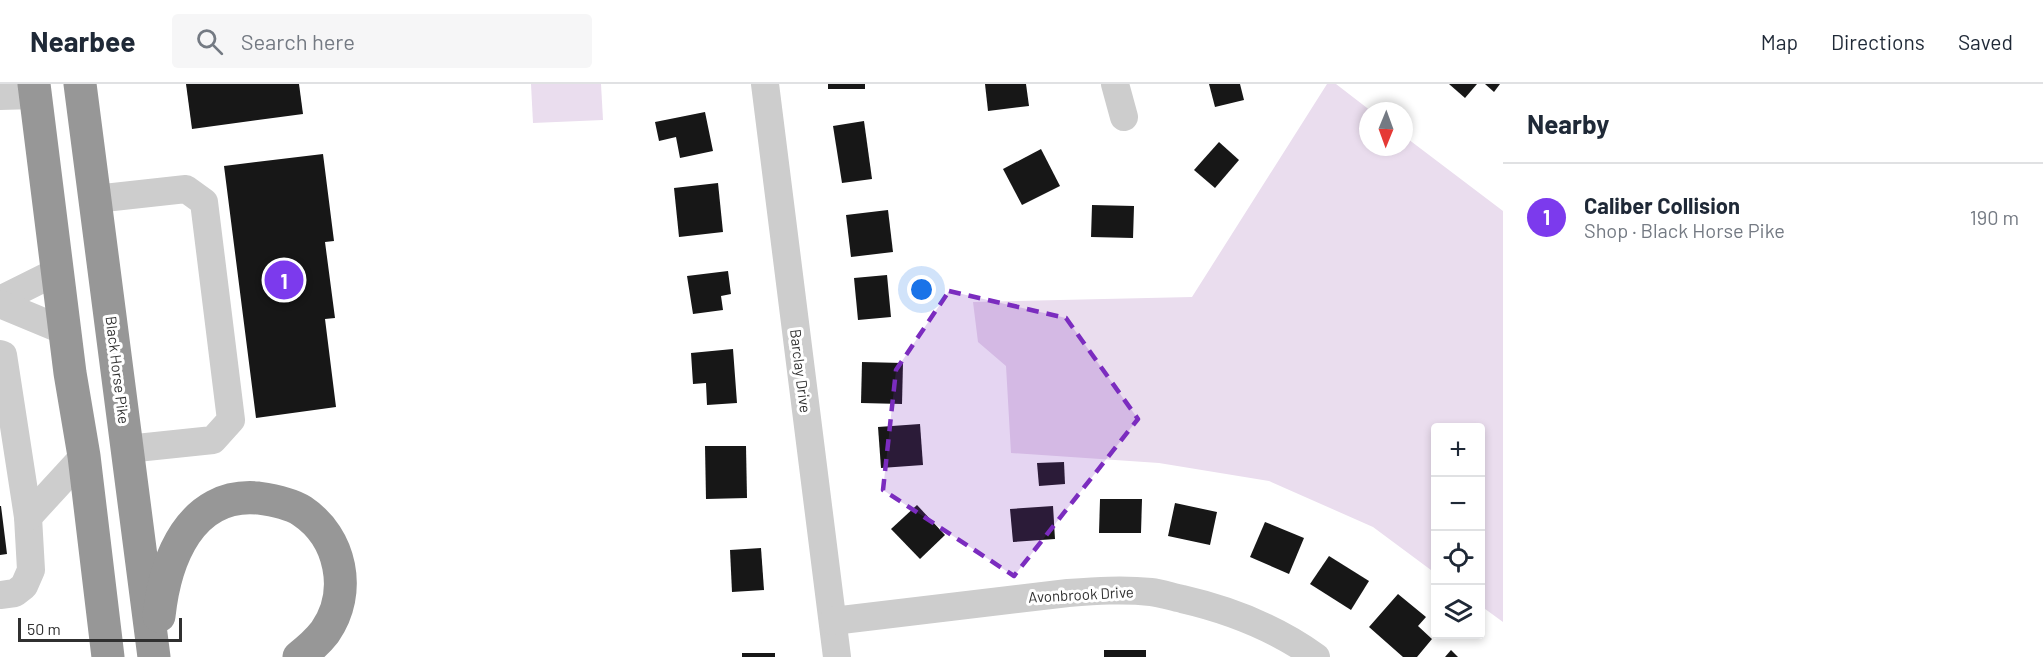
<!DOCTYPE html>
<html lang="en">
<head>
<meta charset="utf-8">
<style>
  :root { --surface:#fff; --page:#f6f6f7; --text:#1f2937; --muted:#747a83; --line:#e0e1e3; --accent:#7c3aed }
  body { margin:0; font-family:Barlow,sans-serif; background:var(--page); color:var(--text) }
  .controls { position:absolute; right:18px; bottom:18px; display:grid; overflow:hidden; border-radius:6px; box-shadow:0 3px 9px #0003 }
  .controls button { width:54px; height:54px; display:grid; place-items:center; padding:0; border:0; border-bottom:2px solid var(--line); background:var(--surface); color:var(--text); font:30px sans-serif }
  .compass { position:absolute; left:1359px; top:18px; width:54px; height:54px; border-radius:50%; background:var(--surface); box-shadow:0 3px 9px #0003; rotate:181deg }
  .scale { position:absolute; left:18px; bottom:15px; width:164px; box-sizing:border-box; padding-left:6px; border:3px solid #303030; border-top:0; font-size:16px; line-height:21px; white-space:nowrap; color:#303030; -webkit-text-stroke:4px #fff; paint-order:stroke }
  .you { position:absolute; left:922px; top:206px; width:21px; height:21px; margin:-15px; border:4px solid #fff; border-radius:50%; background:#1a73e8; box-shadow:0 0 0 9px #1a73e833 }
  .badge { display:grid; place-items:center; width:39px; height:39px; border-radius:50%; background:var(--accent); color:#fff; font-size:20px; font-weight:700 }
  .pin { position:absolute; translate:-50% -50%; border:3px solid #fff; box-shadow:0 2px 6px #0006 }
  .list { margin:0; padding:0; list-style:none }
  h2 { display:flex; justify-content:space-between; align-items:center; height:78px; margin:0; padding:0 24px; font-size:26px }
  h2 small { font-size:20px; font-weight:400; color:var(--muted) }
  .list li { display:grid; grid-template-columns:39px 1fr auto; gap:18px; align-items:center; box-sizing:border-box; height:108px; padding:0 24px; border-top:2px solid var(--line) }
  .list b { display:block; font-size:22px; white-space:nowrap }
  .list p { margin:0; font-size:20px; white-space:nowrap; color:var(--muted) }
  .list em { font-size:20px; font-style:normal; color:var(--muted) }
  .icon { flex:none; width:33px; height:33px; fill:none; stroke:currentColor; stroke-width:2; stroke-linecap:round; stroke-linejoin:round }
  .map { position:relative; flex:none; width:1503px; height:573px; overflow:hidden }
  header { display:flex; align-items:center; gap:36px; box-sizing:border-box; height:84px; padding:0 30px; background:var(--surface); border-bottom:2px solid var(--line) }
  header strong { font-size:28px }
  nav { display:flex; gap:33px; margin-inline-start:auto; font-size:21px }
  .search { width:420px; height:54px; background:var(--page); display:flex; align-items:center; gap:15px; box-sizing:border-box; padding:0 21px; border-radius:6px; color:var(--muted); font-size:22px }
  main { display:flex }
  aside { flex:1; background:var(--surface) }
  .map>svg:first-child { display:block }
</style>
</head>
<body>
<header>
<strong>Nearbee</strong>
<div class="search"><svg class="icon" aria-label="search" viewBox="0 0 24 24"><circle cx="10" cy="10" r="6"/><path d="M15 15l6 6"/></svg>Search here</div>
<nav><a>Map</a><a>Directions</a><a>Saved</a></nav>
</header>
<main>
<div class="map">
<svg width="1503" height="573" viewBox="0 0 1503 573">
  <rect width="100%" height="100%" fill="#fff"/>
  <g fill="#eaddee">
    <path d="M531 0H601L603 36 533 39Z"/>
    <path d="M1327 0H1336L1371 27H1368V63H1404V52L1503 127V538L1481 522 1480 344H1436L1435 489 1373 443 1269 397 1159 379 1011 369 1006 282 978 258 973 218 1192 213Z"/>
  </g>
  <g fill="#171717">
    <path d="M186 0H299L303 30 192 45Z"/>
    <rect x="828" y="0" width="37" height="5"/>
    <path d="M985 0H1026L1029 22 988 27Z"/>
    <path d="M1209 0H1240L1244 16 1215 23Z"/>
    <path d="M1449 0H1477L1465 14Z"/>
    <path d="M1485 0H1500L1494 8Z"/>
    <path d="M705 28 713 67 680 74 676 53 659 57 655 38Z"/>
    <path d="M864 37 872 95 842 99 833 42Z"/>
    <path d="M1219 58 1239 76 1215 104 1194 86Z"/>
    <path d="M1041 65 1060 102 1022 121 1003 85Z"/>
    <path d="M323 70 334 157 325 158 335 234 325 235 336 323 256 334 224 82Z"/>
    <path d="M718 99 723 148 679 153 674 104Z"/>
    <path d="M1092 121 1134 122 1133 154 1091 153Z"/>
    <path d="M888 126 893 168 851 173 846 131Z"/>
    <path d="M728 187 731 210 721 212 723 226 693 230 687 192Z"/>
    <path d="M887 191 891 233 858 236 854 194Z"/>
    <path d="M733 265 737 319 707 321 706 299 693 300 691 269Z"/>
    <path d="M862 278 903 279 902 320 861 319Z"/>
    <path d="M920 340 923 381 881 384 878 343Z"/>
    <path d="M705 362H746L747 414 706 415Z"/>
    <path d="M1064 378 1065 400 1039 402 1037 379Z"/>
    <path d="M1100 415H1142L1141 449H1099Z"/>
    <path d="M1175 419 1217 428 1210 461 1168 452Z"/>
    <path d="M917 421 945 451 920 475 891 445Z"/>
    <path d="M0 422H1L7 470 0 471Z"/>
    <path d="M1053 422 1055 455 1013 458 1010 425Z"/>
    <path d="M1265 438 1304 454 1289 490 1250 473Z"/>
    <path d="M761 464 764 506 732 508 730 466Z"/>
    <path d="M1329 472 1369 497 1351 526 1310 500Z"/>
    <path d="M1398 510 1426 533 1418 542 1432 555 1417 573H1403L1369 543Z"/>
    <rect x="1104" y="566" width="42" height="7"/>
    <path d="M1451 566 1458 573H1445Z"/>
    <rect x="742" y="569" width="33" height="4"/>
  </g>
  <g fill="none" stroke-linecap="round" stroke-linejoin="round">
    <g stroke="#cdcdcd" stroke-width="28">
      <path d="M765 0 837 573"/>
      <path d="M1115 0 1124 33"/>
      <path d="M0 12 35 11"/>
      <path d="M95 115 186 105 204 118 231 336 213 356 127 365"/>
      <path d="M0 216 58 187"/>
      <path d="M0 220 65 247"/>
      <path d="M0 270 3 271 28 433 31 486 24 502 15 509 0 511"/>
      <path d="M28 433 84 372"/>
      <path d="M833 537 1068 509C1095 507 1123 505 1151 508 1161 509 1172 513 1182 515 1230 526 1276 544 1316 573"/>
    </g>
    <g stroke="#979797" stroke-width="33">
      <path d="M34 0 70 289 84 372 108 573"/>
      <path d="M80 0 154 573"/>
      <path d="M159 532C165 476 190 408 258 414 272 416 290 419 302 427 341 453 353 508 325 548 318 557 308 566 299 573"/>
    </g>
  </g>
  <path fill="#7b2cbf" fill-opacity="0.2" stroke="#7b2cbf" stroke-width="4.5" stroke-dasharray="12 8" stroke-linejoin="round" d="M949 207 1066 234 1138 335 1014 492 883 406 896 286Z"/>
  <g text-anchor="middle" stroke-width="6" stroke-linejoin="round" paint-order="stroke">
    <g font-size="15" fill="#303030" stroke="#fff">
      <text transform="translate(117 286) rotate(83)" y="5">Black Horse Pike</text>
      <text transform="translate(800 287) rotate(83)" y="5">Barclay Drive</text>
      <text transform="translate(1081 511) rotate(-3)" y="5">Avonbrook Drive</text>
    </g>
  </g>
</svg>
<div class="controls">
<button>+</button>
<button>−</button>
<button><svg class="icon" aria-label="locate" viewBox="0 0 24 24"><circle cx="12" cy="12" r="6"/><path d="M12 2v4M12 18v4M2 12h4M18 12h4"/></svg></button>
<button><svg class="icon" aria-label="layers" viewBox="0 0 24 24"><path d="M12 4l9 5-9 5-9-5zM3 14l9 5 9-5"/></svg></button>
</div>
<svg class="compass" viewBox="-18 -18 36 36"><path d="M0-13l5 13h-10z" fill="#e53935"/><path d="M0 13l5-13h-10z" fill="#747a83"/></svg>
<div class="scale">50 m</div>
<div class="you"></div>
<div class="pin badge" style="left:284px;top:196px">1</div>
</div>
<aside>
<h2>Nearby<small></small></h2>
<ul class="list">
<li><span class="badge">1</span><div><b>Caliber Collision</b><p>Shop · Black Horse Pike</p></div><em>190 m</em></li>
</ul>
</aside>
</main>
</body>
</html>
